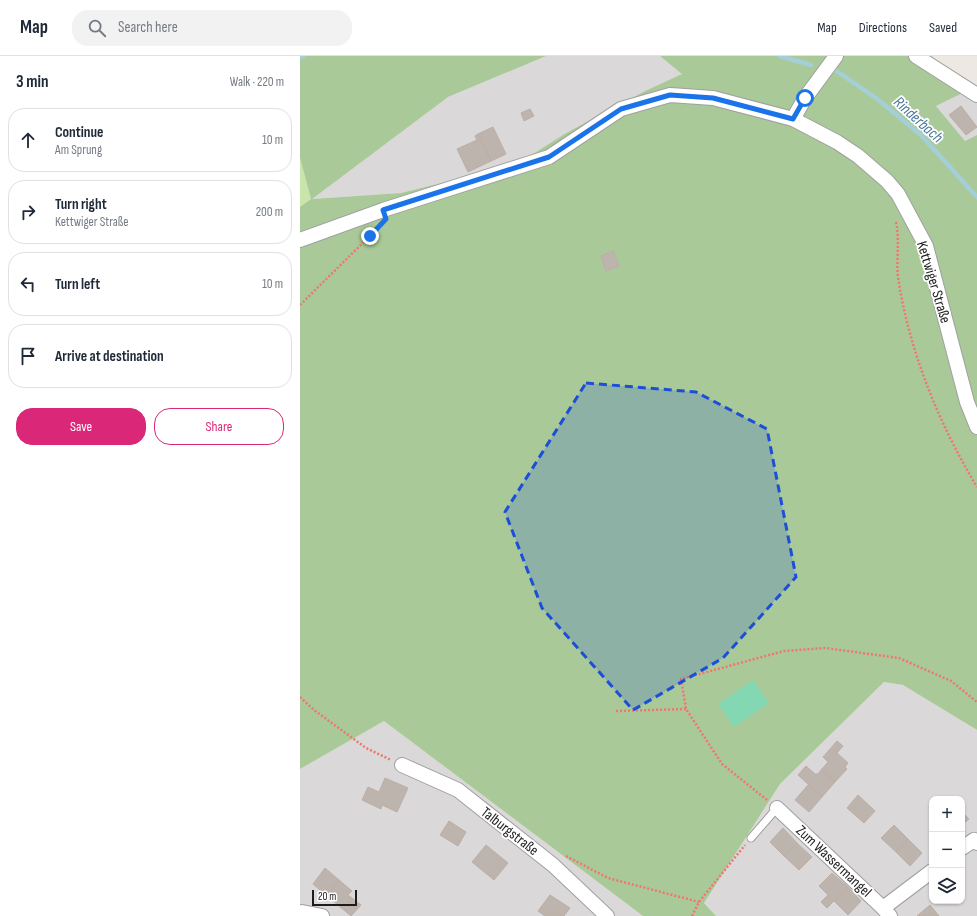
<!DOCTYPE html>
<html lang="en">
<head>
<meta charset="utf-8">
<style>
  :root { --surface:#fff; --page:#f2f2f3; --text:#1f2937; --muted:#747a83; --line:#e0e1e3; --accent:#db2777 }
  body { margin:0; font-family:"Sofia Sans Condensed",sans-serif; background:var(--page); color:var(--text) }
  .controls { position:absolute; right:12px; bottom:12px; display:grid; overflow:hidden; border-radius:8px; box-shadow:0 1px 3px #0004 }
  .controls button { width:36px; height:36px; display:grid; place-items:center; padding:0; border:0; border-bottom:1px solid var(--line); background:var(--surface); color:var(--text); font:20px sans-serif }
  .scale { position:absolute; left:12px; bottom:10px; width:45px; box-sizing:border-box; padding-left:4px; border:2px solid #1c1c1c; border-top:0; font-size:11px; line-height:14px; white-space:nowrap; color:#1c1c1c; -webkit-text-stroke:3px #fff; paint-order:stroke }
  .stop { position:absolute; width:12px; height:12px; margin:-9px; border:3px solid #1a73e8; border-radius:50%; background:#fff }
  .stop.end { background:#1a73e8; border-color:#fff; box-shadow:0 1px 4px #0008 }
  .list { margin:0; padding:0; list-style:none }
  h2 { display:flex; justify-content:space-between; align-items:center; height:52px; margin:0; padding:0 16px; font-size:17px }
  h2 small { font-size:13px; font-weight:400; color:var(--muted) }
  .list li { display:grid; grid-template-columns:26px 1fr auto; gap:12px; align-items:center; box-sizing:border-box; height:64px; margin:0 8px 8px; padding:0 8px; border:1px solid var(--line); border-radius:16px }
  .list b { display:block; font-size:15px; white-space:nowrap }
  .list p { margin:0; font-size:13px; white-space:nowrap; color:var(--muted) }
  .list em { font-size:13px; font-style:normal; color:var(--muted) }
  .actions { display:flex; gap:8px; padding:12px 16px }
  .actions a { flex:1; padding:9px 0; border:1px solid var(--accent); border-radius:16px; text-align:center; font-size:14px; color:var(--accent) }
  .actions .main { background:var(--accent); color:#fff }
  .icon { flex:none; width:22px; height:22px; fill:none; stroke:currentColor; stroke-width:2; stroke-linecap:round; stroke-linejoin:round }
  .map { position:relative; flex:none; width:677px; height:860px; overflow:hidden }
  header { display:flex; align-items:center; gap:24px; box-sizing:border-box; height:56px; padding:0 20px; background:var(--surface); border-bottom:1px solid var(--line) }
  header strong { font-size:19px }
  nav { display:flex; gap:22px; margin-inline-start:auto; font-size:14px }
  .search { width:280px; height:36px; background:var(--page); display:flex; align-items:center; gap:10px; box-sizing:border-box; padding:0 14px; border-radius:16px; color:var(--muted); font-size:15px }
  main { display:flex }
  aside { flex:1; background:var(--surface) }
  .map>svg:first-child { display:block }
</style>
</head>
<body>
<header>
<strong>Map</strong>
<div class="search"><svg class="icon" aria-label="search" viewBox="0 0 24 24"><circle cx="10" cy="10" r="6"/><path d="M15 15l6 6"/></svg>Search here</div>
<nav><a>Map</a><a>Directions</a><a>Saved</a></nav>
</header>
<main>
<aside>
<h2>3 min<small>Walk · 220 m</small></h2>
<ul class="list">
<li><svg class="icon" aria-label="ahead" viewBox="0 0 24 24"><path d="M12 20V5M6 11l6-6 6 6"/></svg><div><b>Continue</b><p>Am Sprung</p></div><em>10 m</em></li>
<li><svg class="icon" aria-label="right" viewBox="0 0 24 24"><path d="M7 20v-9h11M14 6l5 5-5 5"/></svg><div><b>Turn right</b><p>Kettwiger Straße</p></div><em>200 m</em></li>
<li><svg class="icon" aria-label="left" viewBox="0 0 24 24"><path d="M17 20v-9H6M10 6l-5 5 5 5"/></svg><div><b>Turn left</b></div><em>10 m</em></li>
<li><svg class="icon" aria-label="arrive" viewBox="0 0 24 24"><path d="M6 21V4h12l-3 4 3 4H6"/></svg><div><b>Arrive at destination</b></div></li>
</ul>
<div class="actions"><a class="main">Save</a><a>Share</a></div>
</aside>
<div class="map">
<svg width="677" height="860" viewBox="0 0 677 860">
  <rect width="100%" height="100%" fill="#ede8e2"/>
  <g fill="#dad8d9" fill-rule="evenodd">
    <path d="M246 0H360L383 18 345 35 266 77 217 108 101 137 11 143 148 41Z"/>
    <path d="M671 33 677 34V79L665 85 636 50Z"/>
    <path d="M584 626 603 629 677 674V860H416L404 847 480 728ZM632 743H662V845H632Z"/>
    <path d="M84 665 343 860H0V713Z"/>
  </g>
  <path fill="#c9e5a9" d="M0 102 11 143 0 151Z"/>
  <path fill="#a9ca98" d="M0 0H246L148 41 12 143 101 137 217 108 266 77 345 35 382 18 360 0H631L671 33 636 50 665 85 677 79V674L603 629 584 626 480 728 404 847 416 860H343L84 665 0 713V151L11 143 0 102Z"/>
  <path fill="#83d8b3" d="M453 624 469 647 434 671 418 648Z"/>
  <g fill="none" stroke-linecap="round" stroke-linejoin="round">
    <g stroke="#a4cfd8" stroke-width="4.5">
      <path d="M480 0 511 9"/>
      <path d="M0 1 3 0"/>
      <path d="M535 14 576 42 621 79 677 141"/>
    </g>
  </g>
  <g fill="#bdb4ae" stroke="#bdaea5">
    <path d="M661 50 677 71 666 79 649 59Z"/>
    <path d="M230 53 234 60 224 65 221 57Z"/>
    <path d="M193 71 206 98 191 105 178 78Z"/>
    <path d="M178 78 191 105 168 116 157 93 177 84 175 80Z"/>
    <path d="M313 195 319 210 306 215 301 200Z"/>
    <path d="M537 685 543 690 537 697 548 707 545 711 547 713 535 726 521 714 528 706 523 701Z"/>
    <path d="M506 710 515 718H518L521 714 535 726 522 741 498 719Z"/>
    <path d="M85 722 108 732 97 756 82 749 81 753 62 744 68 731 79 736Z"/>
    <path d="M508 729 522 741 509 756 495 744Z"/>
    <path d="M558 739 575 755 564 767 547 752Z"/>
    <path d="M662 756 669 763 662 769Z"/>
    <path d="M149 765 166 776 158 790 140 779Z"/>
    <path d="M594 769 608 783 596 796 581 782Z"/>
    <path d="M483 772 497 787 484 800 470 786Z"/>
    <path d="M608 783 622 797 610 810 596 796Z"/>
    <path d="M497 787 512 801 499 814 484 800Z"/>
    <path d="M186 789 208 807 194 824 172 806Z"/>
    <path d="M25 812 39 824 26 839 13 828Z"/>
    <path d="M532 817 548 831 527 852 521 846 528 839 519 830Z"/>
    <path d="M39 824 52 835 48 839 61 849 51 860 26 839Z"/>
    <path d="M548 831 561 845 548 859 534 845Z"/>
    <path d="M250 839 270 852 264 860H245L238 855Z"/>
    <path d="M630 849 639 860H617Z"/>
  </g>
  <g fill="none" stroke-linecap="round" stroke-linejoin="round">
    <defs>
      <path id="lane" d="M451 782 477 752"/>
      <g id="street">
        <path d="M616 0 677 39"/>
        <path d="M493 63 505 42 536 0"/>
        <path d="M0 184 83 154 249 101 321 53 370 39 413 42 493 63 537 86 558 100 587 125 598 138 626 190 667 346 677 371"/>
        <path d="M102 709 158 734 253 809 307 860"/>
        <path d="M477 752 583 852 590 860"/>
        <path d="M662 792 674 784 677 787"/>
        <path d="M583 852 632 815"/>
        <path d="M2 856 22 860"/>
      </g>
    </defs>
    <use href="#lane" stroke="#a0a0a0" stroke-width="9"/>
    <use href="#street" stroke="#a0a0a0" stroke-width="16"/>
    <g stroke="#f1756e" stroke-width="2.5" stroke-dasharray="2 2" stroke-linecap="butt">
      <path d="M596 166C600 184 596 203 598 221 609 295 639 368 677 431"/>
      <path d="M0 249 79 171"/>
      <path d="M0 641 14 654 66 692 91 704"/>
      <path d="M316 655 386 653"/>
      <path d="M467 744 422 708 386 653 381 623 484 595 525 592 599 602 651 625 677 646"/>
      <path d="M266 800 308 822 399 846"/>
      <path d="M392 860 399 846 445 789"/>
    </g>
    <use href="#lane" stroke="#fff" stroke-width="7"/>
    <use href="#street" stroke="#fff" stroke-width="14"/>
  </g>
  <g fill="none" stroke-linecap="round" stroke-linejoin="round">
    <path stroke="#1a73e8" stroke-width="5" d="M70 180 86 163 83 154 249 101 321 53 370 39 413 42 493 63 505 42"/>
  </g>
  <path fill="#1d4ed8" fill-opacity="0.2" stroke="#1d4ed8" stroke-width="3" stroke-dasharray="8 5" stroke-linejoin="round" d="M286 327 396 336 467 373 496 521 423 602 333 654 242 552 205 456Z"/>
  <g text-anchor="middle" stroke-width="3.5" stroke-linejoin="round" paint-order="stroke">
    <g font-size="15" fill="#1c1c1c" stroke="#fff">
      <text transform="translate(634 226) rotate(73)" y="5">Kettwiger Straße</text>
      <text transform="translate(210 775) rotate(38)" y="5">Talburgstraße</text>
      <text transform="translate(534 805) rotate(43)" y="5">Zum Wassermangel</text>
    </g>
    <g font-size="16" font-style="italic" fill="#4b799e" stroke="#fff">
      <text transform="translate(619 63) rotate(42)" y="6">Rinderbach</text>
    </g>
  </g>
</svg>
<div class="controls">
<button>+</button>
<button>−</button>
<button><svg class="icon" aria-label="layers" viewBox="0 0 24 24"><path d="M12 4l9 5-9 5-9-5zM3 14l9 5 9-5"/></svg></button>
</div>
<div class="scale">20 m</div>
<div class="stop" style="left:505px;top:42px"></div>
<div class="stop end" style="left:70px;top:180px"></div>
</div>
</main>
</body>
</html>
